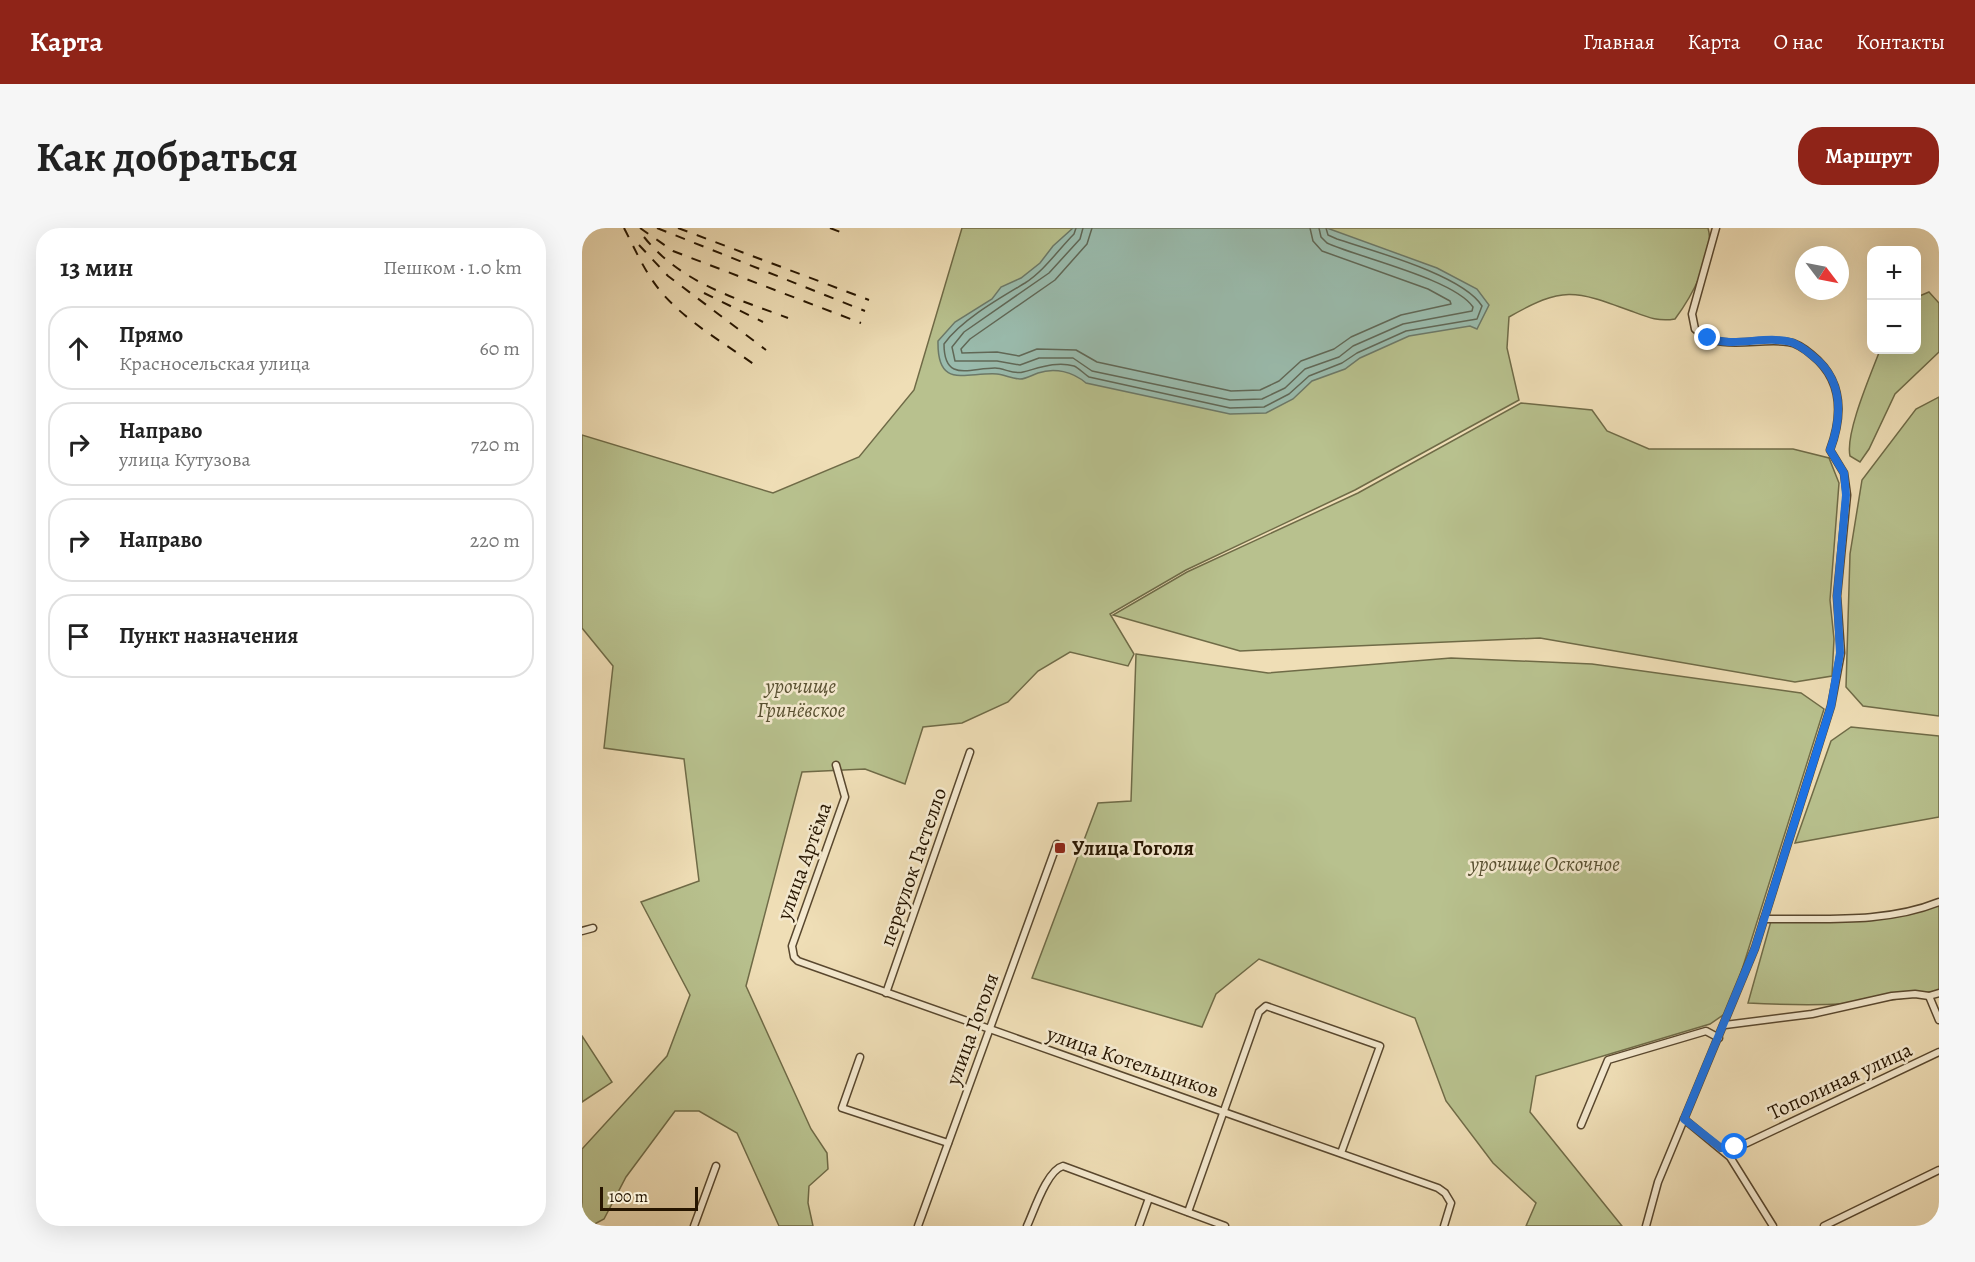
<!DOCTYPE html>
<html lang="ru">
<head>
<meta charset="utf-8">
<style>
  :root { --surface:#fff; --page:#f6f6f6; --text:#222; --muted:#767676; --line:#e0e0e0; --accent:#8f2418 }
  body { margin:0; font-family:Alegreya,serif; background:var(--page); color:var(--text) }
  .controls { position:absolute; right:18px; top:18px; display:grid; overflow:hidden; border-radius:12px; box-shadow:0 6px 24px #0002 }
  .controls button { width:54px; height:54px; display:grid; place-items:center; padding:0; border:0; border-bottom:2px solid var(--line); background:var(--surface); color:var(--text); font:30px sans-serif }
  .compass { position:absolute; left:1213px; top:18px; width:54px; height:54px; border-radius:50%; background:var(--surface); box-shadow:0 6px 24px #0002; rotate:122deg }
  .scale { position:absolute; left:18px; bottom:15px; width:98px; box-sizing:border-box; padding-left:6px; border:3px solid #261500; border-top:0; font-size:16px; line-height:21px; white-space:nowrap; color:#261500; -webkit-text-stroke:4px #f5ead0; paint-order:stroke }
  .stop { position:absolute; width:18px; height:18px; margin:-14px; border:4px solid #1a73e8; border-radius:50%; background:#fff }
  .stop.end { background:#1a73e8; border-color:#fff; box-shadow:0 2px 6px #0008 }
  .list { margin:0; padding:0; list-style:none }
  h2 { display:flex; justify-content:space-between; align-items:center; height:78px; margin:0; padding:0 24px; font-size:26px }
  h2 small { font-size:20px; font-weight:400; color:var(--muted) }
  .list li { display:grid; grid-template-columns:39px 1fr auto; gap:18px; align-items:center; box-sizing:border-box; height:84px; margin:0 12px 12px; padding:0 12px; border:2px solid var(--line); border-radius:24px }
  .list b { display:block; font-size:22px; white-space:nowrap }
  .list p { margin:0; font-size:20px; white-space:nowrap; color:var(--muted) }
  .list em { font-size:20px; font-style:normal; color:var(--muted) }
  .icon { flex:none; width:33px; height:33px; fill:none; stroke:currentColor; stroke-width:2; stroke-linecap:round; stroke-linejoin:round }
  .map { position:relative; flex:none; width:1357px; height:998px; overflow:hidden; border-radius:24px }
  header { display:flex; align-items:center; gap:36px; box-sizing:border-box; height:84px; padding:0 30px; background:var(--accent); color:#fff }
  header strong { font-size:28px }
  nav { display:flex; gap:33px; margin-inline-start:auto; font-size:21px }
  .intro { display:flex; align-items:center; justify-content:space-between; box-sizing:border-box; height:144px; padding:0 36px }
  h1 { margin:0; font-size:42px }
  .button { padding:15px 27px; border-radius:24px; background:var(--accent); color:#fff; font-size:21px; font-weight:700 }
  main { display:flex; gap:36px; padding:0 36px }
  aside { flex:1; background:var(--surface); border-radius:24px; box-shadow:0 6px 24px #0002 }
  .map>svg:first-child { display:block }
</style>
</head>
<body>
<header>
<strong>Карта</strong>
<nav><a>Главная</a><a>Карта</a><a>О нас</a><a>Контакты</a></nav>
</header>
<div class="intro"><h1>Как добраться</h1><a class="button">Маршрут</a></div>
<main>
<aside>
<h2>13 мин<small>Пешком · 1.0 km</small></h2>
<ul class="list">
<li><svg class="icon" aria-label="ahead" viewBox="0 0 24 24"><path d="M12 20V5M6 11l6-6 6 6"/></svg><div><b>Прямо</b><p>Красносельская улица</p></div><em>60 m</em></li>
<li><svg class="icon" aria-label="right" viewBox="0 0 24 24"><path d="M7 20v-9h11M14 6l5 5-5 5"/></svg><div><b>Направо</b><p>улица Кутузова</p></div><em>720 m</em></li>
<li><svg class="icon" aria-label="right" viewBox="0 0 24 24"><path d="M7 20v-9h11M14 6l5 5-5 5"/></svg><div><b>Направо</b></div><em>220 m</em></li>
<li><svg class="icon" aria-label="arrive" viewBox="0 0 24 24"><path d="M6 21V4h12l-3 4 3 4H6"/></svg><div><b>Пункт назначения</b></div></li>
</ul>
</aside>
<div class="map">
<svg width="1357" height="998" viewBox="0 0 1357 998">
  <rect width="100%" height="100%" fill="#efdeb6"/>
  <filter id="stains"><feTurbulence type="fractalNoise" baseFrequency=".00333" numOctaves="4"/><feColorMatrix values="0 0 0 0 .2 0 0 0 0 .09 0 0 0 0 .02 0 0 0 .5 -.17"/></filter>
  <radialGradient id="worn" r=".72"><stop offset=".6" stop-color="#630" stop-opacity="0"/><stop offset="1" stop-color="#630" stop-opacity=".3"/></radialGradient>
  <g fill="#b8c18e" stroke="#6f6b47" stroke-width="1.5">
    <path d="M380 0H1126C1134 26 1108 71 1093 91 1076 94 1065 89 1049 83 992 62 981 58 927 89L925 120 937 172 773 262 604 342 528 386 552 426 546 438 488 424 456 443 426 474 380 495 341 499 323 556 283 541 220 544 164 758 229 901 245 925 246 941 227 958 226 975 231 998H197L155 905 117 883H93L44 949 22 991 9 998H0V921L85 828 108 767 59 674 117 653 102 531 22 520 31 438 0 400V207L191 265 277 229 332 162Z"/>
    <path d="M1347 64 1357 75V124L1313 166 1287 221 1278 234 1268 228C1263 205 1289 146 1298 122H1334L1335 69Z"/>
    <path d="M1357 169V488L1281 478 1264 459 1268 326 1280 252 1334 181Z"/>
    <path d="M939 175 1010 182 1025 203 1067 221H1211L1247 230 1257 255 1248 372 1252 411 1250 448 1213 454 958 410 658 423 531 387 605 344 776 265Z"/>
    <path d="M554 426 686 445 869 430 1010 436 1219 465 1242 481 1147 783 1128 796 954 848 948 884 1040 998H944L954 975 911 935 864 873 833 790 677 731 634 766 620 799 450 750 516 575 549 573Z"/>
    <path d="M1269 499 1357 508V589L1213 615 1249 513Z"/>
    <path d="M1357 677V763C1301 778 1224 778 1166 775L1189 693C1244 693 1305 698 1357 677Z"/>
    <path d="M0 808 30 854 0 874Z"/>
  </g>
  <path fill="#9abcae" stroke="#6c7968" stroke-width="1.5" d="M491 0H745L855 40 895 61 907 77 895 101 888 98 827 108 778 130 763 141 730 153 711 171 684 185 648 186 504 155C491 144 473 139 456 145 450 147 444 151 438 151 431 151 423 147 415 146 384 144 355 162 356 113L373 94 410 71 419 59 439 50 458 35 471 18Z"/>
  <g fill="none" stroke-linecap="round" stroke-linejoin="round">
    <g stroke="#606857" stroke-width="1.5">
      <path d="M494 0 492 6C476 22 462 43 443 55 418 70 379 92 362 116 362 155 388 140 413 140 422 140 432 147 441 144 457 140 474 133 492 138 497 140 502 146 507 149L648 180 682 179 707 166 727 148 760 135 775 125 824 103 895 91 900 78C881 47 791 23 755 11L746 7 744 0"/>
      <path d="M501 0 498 11 467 45 382 104 370 119 373 133H415L438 137 457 130H491L510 143 648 172 680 171 703 160 723 141 757 129 771 118 821 96 890 83 891 79C872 51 778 30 745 15L739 9 737 0"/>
      <path d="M510 0 505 16 473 52 388 111 379 121 380 125 415 124 437 128 455 121 494 122 515 134 649 163 678 162 697 153 719 133 752 121 769 109 819 87 869 76 868 73 846 61 740 23 731 13 728 0"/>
    </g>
    <defs>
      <g id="street">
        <path d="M254 537 263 569 210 718 212 729 216 733 856 960 863 965 869 975 862 998"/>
        <path d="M1182 691C1240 690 1303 696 1357 674"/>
        <path d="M0 703 11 700"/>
        <path d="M304 765 388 524"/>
        <path d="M1347 768 1357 792"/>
        <path d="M1143 797 1230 786 1310 768 1333 766 1347 768 1357 765"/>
        <path d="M278 829 260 880 366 915"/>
        <path d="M1102 891 1148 929 1191 998"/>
        <path d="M999 897 1026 832 1124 803 1137 810"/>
        <path d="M1139 920 1165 915 1357 824"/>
        <path d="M606 984 677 784 684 778 798 818 759 925"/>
        <path d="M112 998 134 938"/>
        <path d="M336 998 475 616"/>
        <path d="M445 998C452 983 465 942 481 938L643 998"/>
        <path d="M557 998 567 970"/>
        <path d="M1064 998 1076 954 1173 720 1249 478 1259 425 1255 368 1265 267 1262 245 1248 222C1261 187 1261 152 1230 127 1223 121 1215 115 1206 114 1176 109 1137 125 1113 101L1110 86 1134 0"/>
        <path d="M1242 998 1357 942"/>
      </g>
    </defs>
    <use href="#street" stroke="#58472e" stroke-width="9"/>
    <use href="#street" stroke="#f5ead0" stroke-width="6"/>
    <g stroke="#261500" stroke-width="2" stroke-dasharray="10 10" stroke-linecap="butt">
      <path d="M42 0C54 23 63 45 80 65 105 94 142 115 173 137"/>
      <path d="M58 0 91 23 279 95"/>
      <path d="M75 0 283 83"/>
      <path d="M96 0 287 72"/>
      <path d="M248 0 266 7"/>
      <path d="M62 9C99 55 153 70 206 90"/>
      <path d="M57 17 86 48 184 122"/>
      <path d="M122 65 181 94"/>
    </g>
  </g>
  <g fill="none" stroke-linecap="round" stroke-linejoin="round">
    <path stroke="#1a73e8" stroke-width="8" d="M1126 110C1153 120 1182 107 1209 114 1218 117 1225 123 1232 129 1262 153 1260 190 1248 222L1262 245 1264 267 1255 368 1258 425 1249 478 1173 720 1102 891 1139 920 1153 919"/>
  </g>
  <rect fill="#8f2418" stroke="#f5ead0" stroke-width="2" x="472" y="614" width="12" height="12" rx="3"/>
  <g text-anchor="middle" stroke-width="5" stroke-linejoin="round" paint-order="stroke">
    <g font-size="21" font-style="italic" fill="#595132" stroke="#f5ead0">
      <text x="219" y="465">урочище<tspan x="219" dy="24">Гринёвское</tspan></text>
      <text x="963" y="643">урочище Оскочное</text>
    </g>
    <g font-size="21" font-weight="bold" fill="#261500" stroke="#f5ead0" text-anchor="start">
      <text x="490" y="627">Улица Гоголя</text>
    </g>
    <g font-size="21" fill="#261500" stroke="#f5ead0">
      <text transform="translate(222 633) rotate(-70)" y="7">улица Артёма</text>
      <text transform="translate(331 639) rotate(-71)" y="7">переулок Гастелло</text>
      <text transform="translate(390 801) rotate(-70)" y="7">улица Гоголя</text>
      <text transform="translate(551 834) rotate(19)" y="7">улица Котельщиков</text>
      <text transform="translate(1258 853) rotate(-25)" y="7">Тополиная улица</text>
    </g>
  </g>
  <rect width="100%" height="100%" filter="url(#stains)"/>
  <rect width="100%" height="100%" fill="url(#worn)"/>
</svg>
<div class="controls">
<button>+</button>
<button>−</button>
</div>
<svg class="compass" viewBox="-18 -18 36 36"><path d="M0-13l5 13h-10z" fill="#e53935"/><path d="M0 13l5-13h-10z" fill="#767676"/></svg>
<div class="scale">100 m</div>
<div class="stop" style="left:1153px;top:919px"></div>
<div class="stop end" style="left:1126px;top:110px"></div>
</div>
</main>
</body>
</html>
